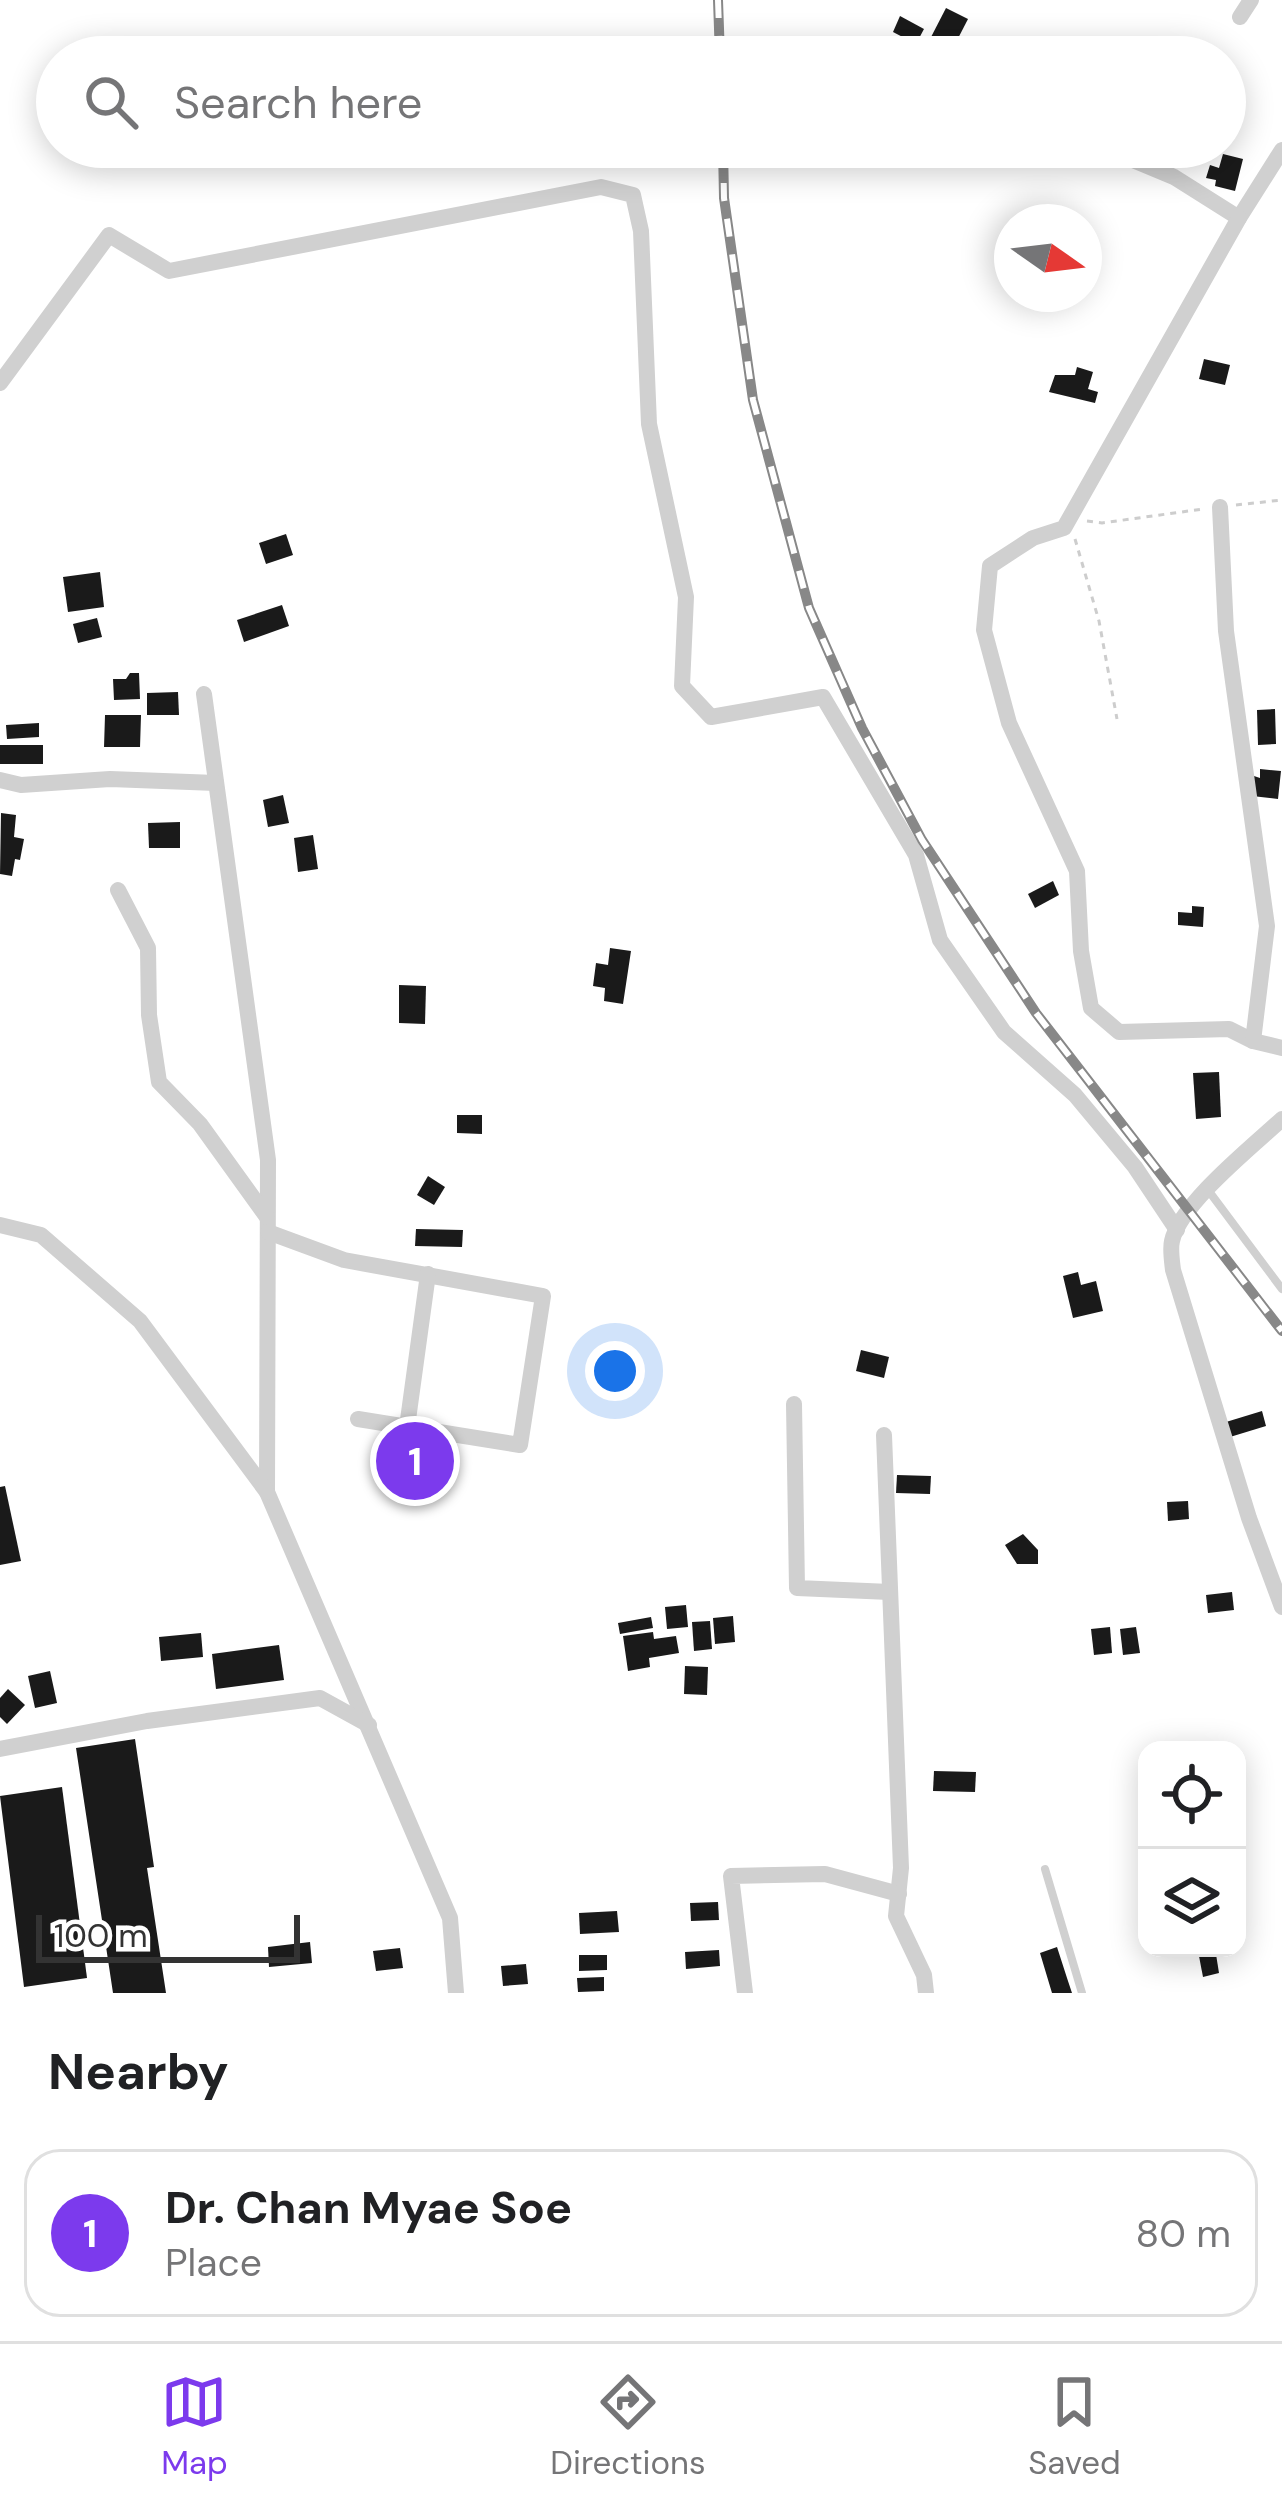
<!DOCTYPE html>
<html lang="en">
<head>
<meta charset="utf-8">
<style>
  :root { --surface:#fff; --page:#f2f2f2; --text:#202124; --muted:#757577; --line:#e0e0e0; --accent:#7c3aed }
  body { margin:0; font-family:"DM Sans",sans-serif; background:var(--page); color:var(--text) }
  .controls { position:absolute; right:36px; bottom:36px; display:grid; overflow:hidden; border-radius:24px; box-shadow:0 6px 30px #0003 }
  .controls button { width:108px; height:108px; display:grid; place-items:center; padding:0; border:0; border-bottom:3px solid var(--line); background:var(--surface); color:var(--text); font:60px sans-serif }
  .compass { position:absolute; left:994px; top:204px; width:108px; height:108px; border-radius:50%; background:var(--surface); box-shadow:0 6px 30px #0003; rotate:104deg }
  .scale { position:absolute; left:36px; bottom:30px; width:264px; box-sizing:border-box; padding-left:12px; border:6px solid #333; border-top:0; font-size:33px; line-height:42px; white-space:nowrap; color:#333; -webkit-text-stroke:9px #fff; paint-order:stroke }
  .you { position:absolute; left:615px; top:1371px; width:42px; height:42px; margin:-30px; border:9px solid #fff; border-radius:50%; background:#1a73e8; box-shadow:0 0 0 18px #1a73e833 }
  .badge { display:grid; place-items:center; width:78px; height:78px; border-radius:50%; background:var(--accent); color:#fff; font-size:39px; font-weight:700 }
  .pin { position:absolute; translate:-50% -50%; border:6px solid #fff; box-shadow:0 3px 12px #0006 }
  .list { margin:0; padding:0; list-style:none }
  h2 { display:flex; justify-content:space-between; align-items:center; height:156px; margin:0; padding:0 48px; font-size:51px }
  h2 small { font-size:39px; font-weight:400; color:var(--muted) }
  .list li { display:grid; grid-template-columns:78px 1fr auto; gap:36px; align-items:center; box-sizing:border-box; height:168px; margin:0 24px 24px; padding:0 24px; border:3px solid var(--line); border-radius:36px }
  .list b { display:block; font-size:45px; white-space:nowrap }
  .list p { margin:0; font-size:39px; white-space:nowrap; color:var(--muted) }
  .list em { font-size:39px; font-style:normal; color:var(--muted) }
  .icon { flex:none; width:66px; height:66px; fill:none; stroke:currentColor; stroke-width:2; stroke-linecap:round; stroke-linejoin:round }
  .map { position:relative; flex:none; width:1282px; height:1993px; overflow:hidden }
  .search { position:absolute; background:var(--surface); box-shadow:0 6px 30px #0003; left:36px; right:36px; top:36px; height:132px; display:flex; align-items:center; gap:30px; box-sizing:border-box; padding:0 42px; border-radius:66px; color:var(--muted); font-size:45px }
  .sheet { height:348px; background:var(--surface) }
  nav { display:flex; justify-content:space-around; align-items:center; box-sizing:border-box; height:168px; border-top:3px solid var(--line); background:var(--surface); font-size:33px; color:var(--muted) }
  nav a { display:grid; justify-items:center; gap:6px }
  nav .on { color:var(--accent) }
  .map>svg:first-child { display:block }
</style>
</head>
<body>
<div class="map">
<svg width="1282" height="1993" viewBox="0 0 1282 1993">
  <rect width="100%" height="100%" fill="#fff"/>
  <g fill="#1a1a1a">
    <path d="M946 8 968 19 951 52 929 41Z"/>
    <path d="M900 16 924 29 916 44 893 32Z"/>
    <path d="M774 147H799L796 165 771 161Z"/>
    <path d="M1223 154 1243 159 1235 191 1215 186 1216 180 1206 178 1210 165 1219 168Z"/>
    <path d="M1204 359 1230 365 1225 385 1199 379Z"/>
    <path d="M1077 367 1093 372 1088 389 1098 392 1095 403 1049 392 1055 375H1075Z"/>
    <path d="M286 534 293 555 266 564 259 543Z"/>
    <path d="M100 572 104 607 68 612 63 577Z"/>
    <path d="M282 605 289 626 244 642 237 620Z"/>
    <path d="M97 618 102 637 78 643 73 624Z"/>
    <path d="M130 673H139L140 699 114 700 113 679H126Z"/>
    <path d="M178 692 179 715H147V693Z"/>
    <path d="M1275 709 1276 744 1258 745 1257 710Z"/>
    <path d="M105 715H141L140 747H104Z"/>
    <path d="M39 723V737L7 739 6 725Z"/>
    <rect x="0" y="745" width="43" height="19"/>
    <path d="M1260 769 1281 771 1278 799 1252 796 1254 776 1260 778Z"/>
    <path d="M283 795 289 823 268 827 263 800Z"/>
    <path d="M1 813 16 815 14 837 24 839 20 860 15 859 12 876 0 874Z"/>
    <path d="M180 822V848H149L148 823Z"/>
    <path d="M313 835 318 869 298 872 294 838Z"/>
    <path d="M1053 881 1059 895 1035 908 1028 894Z"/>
    <path d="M1192 906 1204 907 1203 927 1178 925V912L1192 913Z"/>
    <path d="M610 948 631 951 623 1004 604 1001 605 988 593 986 596 963 608 965Z"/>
    <path d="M399 985 426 986 425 1024 399 1023Z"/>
    <path d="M1219 1072 1221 1117 1196 1119 1193 1073Z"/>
    <path d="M457 1115H482V1134L457 1133Z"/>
    <path d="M428 1176 445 1187 434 1205 417 1195Z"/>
    <path d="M416 1229 463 1230 462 1247 415 1246Z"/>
    <path d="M1078 1272 1081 1285 1096 1281 1103 1311 1073 1318 1063 1276Z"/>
    <path d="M861 1350 889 1357 884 1378 856 1371Z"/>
    <path d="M1262 1411 1266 1426 1230 1437 1226 1422Z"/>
    <path d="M406 1434 432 1438 425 1487 399 1484Z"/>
    <path d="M897 1475 931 1476 930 1494 896 1493Z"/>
    <path d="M5 1486 21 1561 0 1565V1487Z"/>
    <path d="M1188 1501 1189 1519 1168 1521 1167 1502Z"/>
    <path d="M1023 1534 1038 1550V1564H1017L1005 1545Z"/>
    <path d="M1232 1592 1234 1610 1208 1613 1206 1595Z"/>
    <path d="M686 1605 688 1627 667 1629 665 1607Z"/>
    <path d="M733 1616 735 1642 715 1644 713 1618Z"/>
    <path d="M651 1617 653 1628 620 1634 618 1623Z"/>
    <path d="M710 1621 712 1649 694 1651 692 1622Z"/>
    <path d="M1110 1627 1112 1653 1094 1655 1091 1629Z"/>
    <path d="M1136 1627 1140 1653 1123 1655 1120 1629Z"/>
    <path d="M653 1632 654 1639 676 1636 679 1653 649 1658 650 1667 628 1671 623 1636Z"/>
    <path d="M201 1633 203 1657 161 1661 159 1637Z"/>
    <path d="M279 1645 284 1680 216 1689 212 1654Z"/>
    <path d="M685 1666 708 1667 707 1695 684 1694Z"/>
    <path d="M50 1671 57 1703 35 1708 28 1676Z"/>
    <path d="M8 1689 25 1705 7 1724 0 1717V1698Z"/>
    <path d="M135 1739 154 1867 147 1868 166 1993H113L76 1748Z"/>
    <path d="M934 1771 976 1772 975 1792 933 1791Z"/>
    <path d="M62 1787 87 1978 24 1987 0 1796Z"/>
    <path d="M718 1902 719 1920 691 1921 690 1903Z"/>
    <path d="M617 1911 619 1932 580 1934 579 1913Z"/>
    <path d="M310 1942 312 1963 269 1967 268 1947Z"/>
    <path d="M1057 1947 1067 1978 1072 1993H1052L1040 1953Z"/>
    <path d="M400 1948 403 1968 376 1971 373 1951Z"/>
    <path d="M1215 1948 1219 1973 1203 1977 1198 1951Z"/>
    <path d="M719 1950 720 1966 686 1969 685 1952Z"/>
    <path d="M579 1955H607V1970L579 1971Z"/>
    <path d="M526 1964 528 1984 503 1986 501 1966Z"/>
    <path d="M604 1977V1991L578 1992 577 1978Z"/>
  </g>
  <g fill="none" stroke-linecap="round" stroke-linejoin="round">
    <g stroke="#cdcdcd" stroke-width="3" stroke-dasharray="6 6" stroke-linecap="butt">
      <path d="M1236 505 1282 500"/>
      <path d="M1087 521 1102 523 1203 509"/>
      <path d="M1075 539 1099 621 1117 719"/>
    </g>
    <g stroke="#d0d0d0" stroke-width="8">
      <path d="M1208 1190 1282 1289"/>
      <path d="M1045 1869 1082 1993"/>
    </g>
    <g stroke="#d0d0d0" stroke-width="16">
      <path d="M1240 17 1251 0"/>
      <path d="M1102 147 1174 177 1239 218 1282 150"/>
      <path d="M1239 218 1064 528 1033 538 990 566 984 630 1009 723 1077 871 1081 951 1091 1008 1119 1032 1229 1029 1253 1041 1282 1048"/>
      <path d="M0 383 109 235 169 271 601 187 633 195 641 231 649 424 686 597 682 686 711 717 823 697 916 855 940 940 1004 1032 1075 1095 1135 1167 1177 1230"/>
      <path d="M1220 507 1226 631 1267 926 1253 1041"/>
      <path d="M204 694 268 1160 267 1492 450 1918 456 1993"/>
      <path d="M0 780 21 785 110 779 216 783"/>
      <path d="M118 890 148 948 149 1015 159 1082 200 1124 267 1217"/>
      <path d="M1282 1119C1253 1146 1180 1204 1172 1241 1170 1249 1172 1261 1173 1270L1249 1518 1282 1607"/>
      <path d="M0 1225 41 1235 140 1321 267 1492"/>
      <path d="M268 1232 344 1260 543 1296 520 1445 358 1419"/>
      <path d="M794 1404 797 1588 890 1592"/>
      <path d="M407 1427 428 1274"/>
      <path d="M884 1435 901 1868 896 1916 924 1975 926 1993"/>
      <path d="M0 1749 147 1721 320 1698 369 1725"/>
      <path d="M745 1993 731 1876 825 1874 899 1894"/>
    </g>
    <defs>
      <g id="rail">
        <path d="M718 0 720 57"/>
        <path d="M723 147 724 198 753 400 809 608 862 728 922 840 1036 1013 1282 1331"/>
      </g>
    </defs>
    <use href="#rail" stroke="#888" stroke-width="10"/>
    <use href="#rail" stroke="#fff" stroke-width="6" stroke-dasharray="18" stroke-linecap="butt"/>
  </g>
</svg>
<div class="controls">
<button><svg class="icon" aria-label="locate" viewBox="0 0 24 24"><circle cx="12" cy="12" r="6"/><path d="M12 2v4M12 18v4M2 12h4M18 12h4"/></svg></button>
<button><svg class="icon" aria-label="layers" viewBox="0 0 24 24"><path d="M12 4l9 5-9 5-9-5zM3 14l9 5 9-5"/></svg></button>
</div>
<svg class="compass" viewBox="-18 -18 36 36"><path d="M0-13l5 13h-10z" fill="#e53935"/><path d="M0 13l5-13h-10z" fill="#757577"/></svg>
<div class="scale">100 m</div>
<div class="you"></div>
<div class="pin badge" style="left:415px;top:1461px">1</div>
<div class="search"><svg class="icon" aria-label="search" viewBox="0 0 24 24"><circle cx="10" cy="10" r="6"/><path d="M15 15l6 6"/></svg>Search here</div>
</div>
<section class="sheet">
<h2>Nearby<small></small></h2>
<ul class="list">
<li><span class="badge">1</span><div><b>Dr. Chan Myae Soe</b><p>Place</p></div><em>80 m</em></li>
</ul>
</section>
<nav>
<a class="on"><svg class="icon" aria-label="map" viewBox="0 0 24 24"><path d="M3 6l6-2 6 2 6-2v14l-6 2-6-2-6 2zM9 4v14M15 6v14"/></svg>Map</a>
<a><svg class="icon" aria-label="directions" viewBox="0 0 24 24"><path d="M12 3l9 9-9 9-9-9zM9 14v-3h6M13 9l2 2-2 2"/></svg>Directions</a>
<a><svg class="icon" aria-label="saved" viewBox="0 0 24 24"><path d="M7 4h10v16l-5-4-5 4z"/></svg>Saved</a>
</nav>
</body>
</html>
